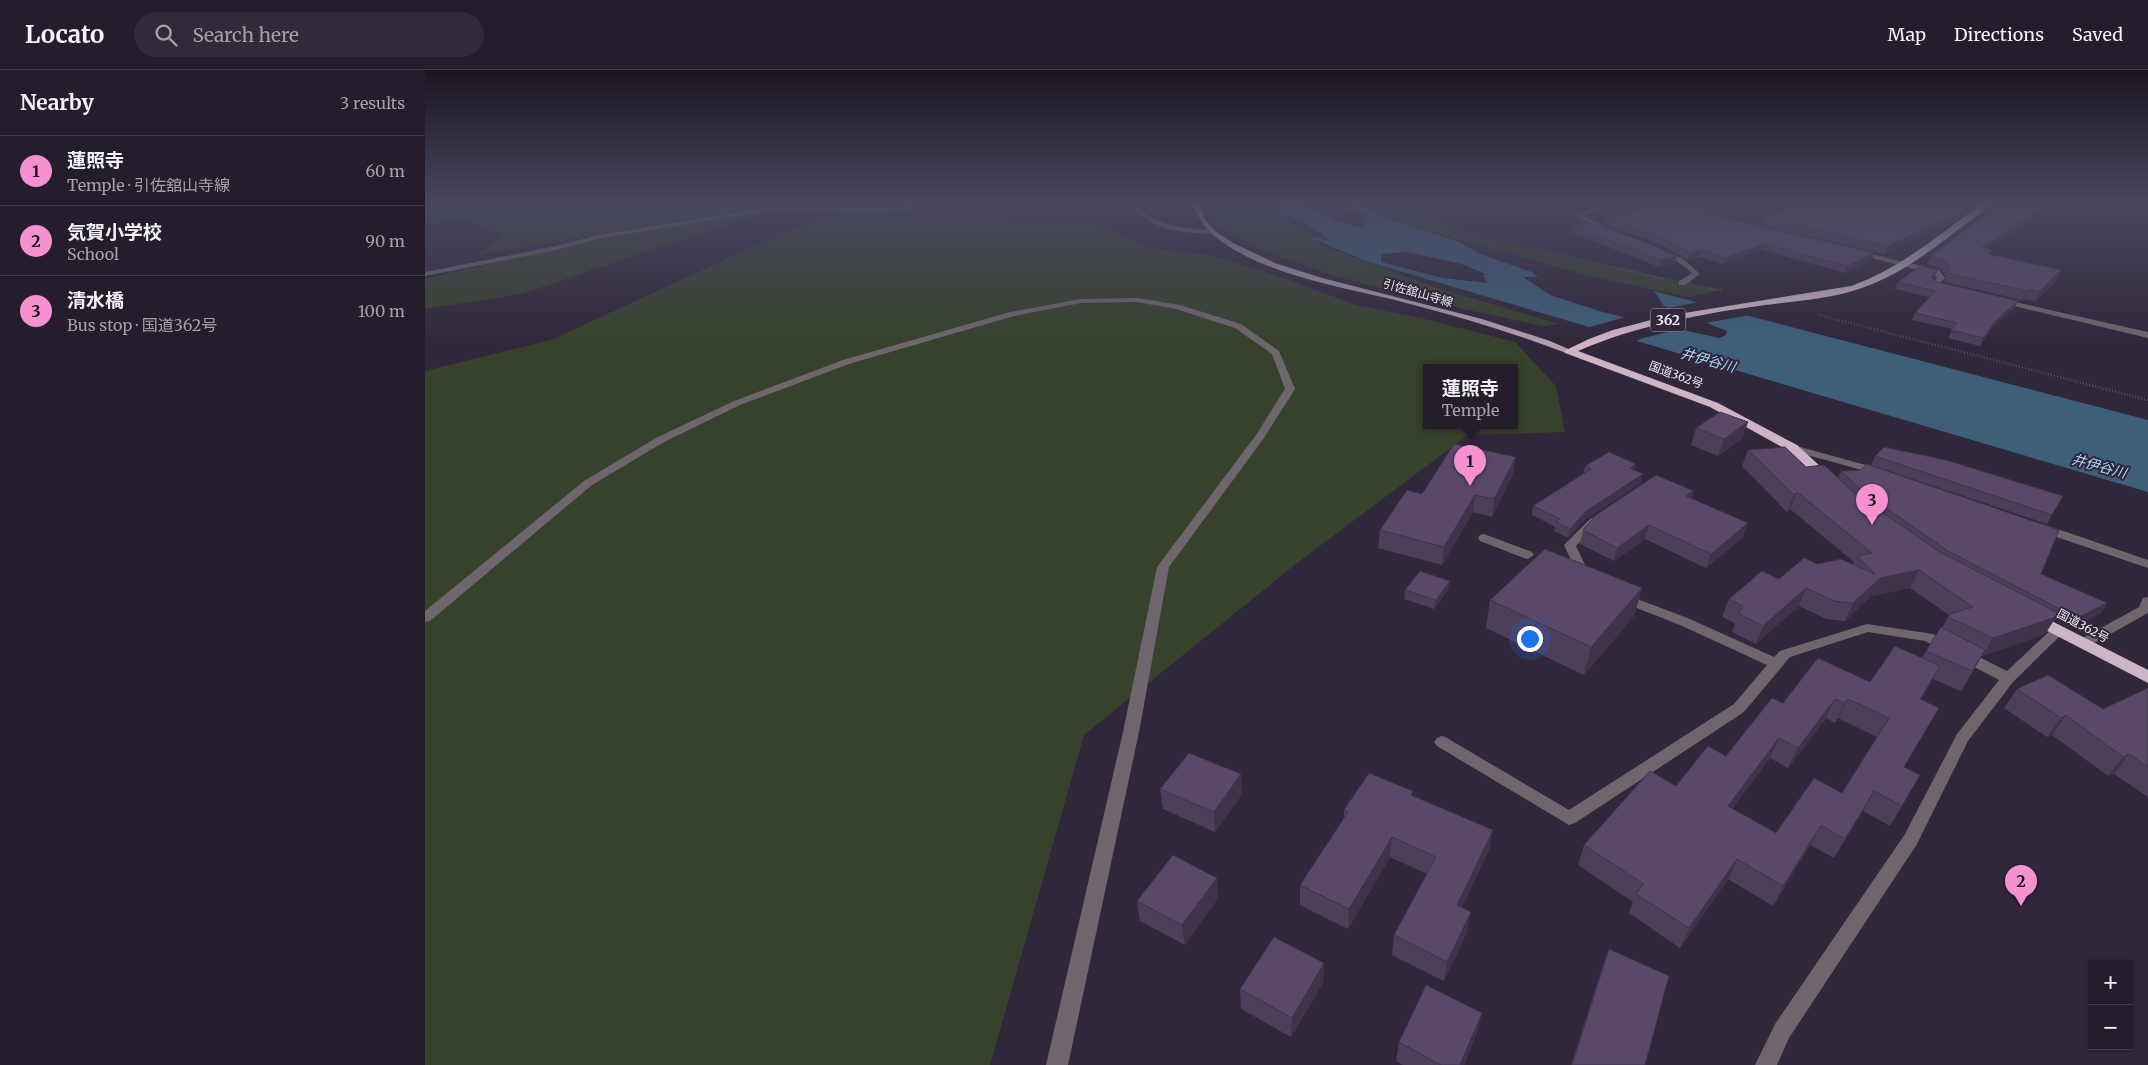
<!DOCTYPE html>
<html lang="en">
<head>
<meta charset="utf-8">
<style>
  :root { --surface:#251d2c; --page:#312a38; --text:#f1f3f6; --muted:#a3a2a9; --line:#423b48; --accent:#f590d1 }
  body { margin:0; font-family:Merriweather,"Noto Sans JP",serif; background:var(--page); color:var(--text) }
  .controls { position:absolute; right:15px; bottom:15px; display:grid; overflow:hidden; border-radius:0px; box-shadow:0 1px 4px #0004 }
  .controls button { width:45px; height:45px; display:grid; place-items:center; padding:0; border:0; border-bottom:1px solid var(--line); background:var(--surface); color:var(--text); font:25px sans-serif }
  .you { position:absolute; left:1104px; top:568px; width:18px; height:18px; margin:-12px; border:4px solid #fff; border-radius:50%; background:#1a73e8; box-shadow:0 0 0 8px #1a73e833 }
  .badge { display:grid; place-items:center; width:32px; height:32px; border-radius:50%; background:var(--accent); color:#111; font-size:16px; font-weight:700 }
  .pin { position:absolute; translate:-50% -41px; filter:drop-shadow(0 1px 2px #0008) }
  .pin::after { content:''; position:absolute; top:26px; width:18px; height:15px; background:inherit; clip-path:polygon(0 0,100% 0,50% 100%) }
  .popup { position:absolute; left:998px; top:294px; width:95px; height:65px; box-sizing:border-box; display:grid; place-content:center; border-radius:0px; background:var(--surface); filter:drop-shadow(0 1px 4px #0005); font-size:16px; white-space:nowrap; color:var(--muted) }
  .popup b { font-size:19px; color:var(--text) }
  .popup::after { content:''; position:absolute; left:50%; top:100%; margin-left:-10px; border:10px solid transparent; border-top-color:var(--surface) }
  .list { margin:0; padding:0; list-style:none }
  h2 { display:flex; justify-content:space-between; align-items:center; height:65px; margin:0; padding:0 20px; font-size:21px }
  h2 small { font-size:16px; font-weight:400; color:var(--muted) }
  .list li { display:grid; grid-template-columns:32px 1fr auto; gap:15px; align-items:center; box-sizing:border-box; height:70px; padding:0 20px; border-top:1px solid var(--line) }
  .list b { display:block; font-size:19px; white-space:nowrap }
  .list p { margin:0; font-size:16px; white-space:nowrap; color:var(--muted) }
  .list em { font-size:16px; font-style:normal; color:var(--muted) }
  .icon { flex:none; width:28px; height:28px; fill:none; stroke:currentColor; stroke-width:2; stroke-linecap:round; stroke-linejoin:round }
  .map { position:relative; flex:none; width:1723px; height:995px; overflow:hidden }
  header { display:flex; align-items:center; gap:30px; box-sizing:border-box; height:70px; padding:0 25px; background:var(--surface); border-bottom:1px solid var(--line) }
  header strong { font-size:24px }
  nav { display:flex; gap:28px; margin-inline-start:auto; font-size:18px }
  .search { width:350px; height:45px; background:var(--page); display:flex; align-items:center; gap:12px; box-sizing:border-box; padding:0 18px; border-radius:28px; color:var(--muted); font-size:19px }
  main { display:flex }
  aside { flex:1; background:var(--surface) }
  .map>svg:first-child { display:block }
</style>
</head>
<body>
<header>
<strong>Locato</strong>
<div class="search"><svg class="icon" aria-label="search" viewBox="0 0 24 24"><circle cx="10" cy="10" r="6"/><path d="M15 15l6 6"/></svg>Search here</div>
<nav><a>Map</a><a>Directions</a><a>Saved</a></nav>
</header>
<main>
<aside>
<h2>Nearby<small>3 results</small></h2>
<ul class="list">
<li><span class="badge">1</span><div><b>蓮照寺</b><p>Temple · 引佐舘山寺線</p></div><em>60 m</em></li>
<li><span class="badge">2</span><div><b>気賀小学校</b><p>School</p></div><em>90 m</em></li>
<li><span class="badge">3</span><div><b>清水橋</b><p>Bus stop · 国道362号</p></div><em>100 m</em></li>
</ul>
</aside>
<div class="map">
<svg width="1723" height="995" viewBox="0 0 1723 995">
  <rect width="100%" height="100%" fill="#31273a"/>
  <g fill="#36422c" fill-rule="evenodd">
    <path d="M0 133H352L50 186 78 166 38 149 0 154Z"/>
    <path d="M781 133H835L884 164 896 175 1012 218 1135 254 1118 256 1034 238 909 206 836 180 792 155Z"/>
    <path d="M939 133H976L1043 165 1296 220 1264 227 1164 206 987 156Z"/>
    <path d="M355 137 96 224 0 239V209L131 178Z"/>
    <path d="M432 137 486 147 667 152 725 178 786 185 841 202 931 235 996 248 1090 272 1131 316 1140 362 1043 365 872 493 659 665 565 995H0V301L126 270 366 159ZM1001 297H1089V355H1001Z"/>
  </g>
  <path fill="#3d5f79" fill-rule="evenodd" d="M846 133H875L889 141 901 144 909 150 937 158 940 148 945 146 925 141 919 133H932L962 148 1034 172 1055 184 1107 202 1113 207H1098L1125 225 1181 243 1294 268 1301 265 1302 261 1239 236 1229 221 1723 350V422L944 192 886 168 890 167 905 171C891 157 878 152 860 145 853 143 852 137 846 133ZM982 182 1037 194 1061 204 1058 205 1062 213 1018 208 956 192V184Z"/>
  <g fill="#31273a">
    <path d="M1279 231 1330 244 1275 254 1238 239Z"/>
    <path d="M1204 246 1260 258 1218 268 1207 273 1158 259Z"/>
  </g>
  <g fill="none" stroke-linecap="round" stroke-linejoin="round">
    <g stroke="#756c7d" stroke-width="2" stroke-dasharray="0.5 2" stroke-linecap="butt">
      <path d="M977 133 996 144 1031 159 1240 209"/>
      <path d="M604 138 621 133"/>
      <path d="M1283 218 1296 220"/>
    </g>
    <path stroke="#756c7d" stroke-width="2.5" stroke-dasharray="0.5 2.5" stroke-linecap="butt" d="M1394 245 1723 330"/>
    <g fill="#6f666d" fill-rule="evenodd">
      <path d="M492 133H505L483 139 458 142 355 139 173 169 131 180 0 206V202L131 176 173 165 355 135 452 138Z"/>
      <path d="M705 133H711C727 157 762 159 788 160L791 162 788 164C759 163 722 160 705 133Z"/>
      <path d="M1181 133H1191L1158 146 1181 157V159H1177L1149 146Z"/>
      <path d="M1221 133H1234L1254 139 1251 141Z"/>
      <path d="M1288 133H1301L1263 143 1260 141Z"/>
      <path d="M1715 133H1723V136L1716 134Z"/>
      <path d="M1237 180 1258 189 1275 204 1260 215H1254V211L1267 203 1253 192 1233 182Z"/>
      <path d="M1433 181 1514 200 1520 208 1515 213 1528 217 1524 219 1507 216 1506 214 1512 208 1508 204 1431 184V182Z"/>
      <path d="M712 228 755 235 816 254 854 281 870 319 839 368 744 497 714 662 643 995H621L698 662 732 497 831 365 860 319 847 284 810 258 751 239 712 232 656 233 589 246 424 294 315 335 239 372 167 415 5 551 0 552V541L159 411 231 368 309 331 418 290 585 242 656 229Z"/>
      <path d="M1572 228 1723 262V268L1572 232Z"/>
      <path d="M1368 375 1459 400 1460 402 1455 405 1364 380 1363 378 1364 376Z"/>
      <path d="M1169 447 1175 451 1151 476 1165 505 1159 509 1153 505 1139 475 1165 449Z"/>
      <path d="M1618 454 1723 490V498L1614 461 1612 458Z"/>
      <path d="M1059 464 1107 482 1109 485 1103 489 1099 488 1055 471 1053 468 1055 465Z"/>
      <path d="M1199 524 1265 549 1349 587 1355 581 1442 554 1508 564 1582 601 1629 557H1639L1641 560 1588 612 1543 671 1492 774 1364 968 1352 995H1330L1350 954 1480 764 1532 664 1574 610 1500 571 1443 562 1365 587 1319 642 1150 753 1144 755 1012 676 1009 672 1012 668 1017 666 1022 668 1144 740 1309 634 1342 595 1255 555 1194 531 1192 528 1194 525Z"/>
      <path d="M1723 527V543L1664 576H1654L1652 573 1654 570 1714 537 1718 528Z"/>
    </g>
    <path fill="#b29ead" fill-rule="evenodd" d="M767 133H773L780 149 790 161 808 173 850 193 897 208 1057 249 1125 271 1148 281 1141 283C1084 261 1025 244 966 229 912 216 851 206 803 176 786 165 774 152 767 133Z"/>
    <g fill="#cdb5c6" fill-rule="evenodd">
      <path d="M1558 133H1566C1557 143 1544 151 1534 159 1503 183 1471 207 1434 219 1404 229 1371 231 1340 235 1276 244 1213 255 1153 281L1293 333 1372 375 1407 407 1409 410 1407 413H1397L1364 381 1285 337 1140 283 1139 281 1164 269 1188 260 1241 246 1426 216C1476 198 1515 164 1558 133Z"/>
      <path d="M1607 541 1723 600V613L1601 550 1599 546 1601 542Z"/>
    </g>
  </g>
  <g fill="#4d3e5a" fill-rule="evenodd">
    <path d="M1047 133H1076L1054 137Z"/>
    <path d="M1564 133H1632L1563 179 1565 185 1632 209 1610 231 1599 229 1597 230 1519 212 1521 207 1516 199 1502 194 1506 186 1562 144 1561 141Z"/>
    <path d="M1338 147 1530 151 1459 184 1336 155Z"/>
    <path d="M1180 148 1449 183 1447 190 1420 203 1338 180 1298 194 1275 187 1263 190 1234 174 1179 154Z"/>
    <path d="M1146 156 1251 193 1234 197 1145 162Z"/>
    <path d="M1512 201 1508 209 1509 211 1593 231 1589 238 1566 259 1555 276 1523 268 1527 259 1487 250 1490 243 1504 227 1470 219 1473 212Z"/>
    <path d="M1323 352 1317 369 1293 386 1266 375 1271 358Z"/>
    <path d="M1323 380 1381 397 1413 408 1416 401 1616 504 1682 533 1676 543 1646 557 1630 549 1622 561 1616 566 1557 586 1536 621 1508 609 1496 629 1479 697 1477 736 1465 756 1438 741 1409 788 1385 775 1348 836 1303 809 1255 878 1204 843 1208 832 1153 795 1159 775 1251 716 1301 686 1358 633 1445 612 1497 588 1501 581 1517 558 1524 545 1485 518 1446 526 1420 551 1401 549 1374 536 1331 574 1307 562 1310 553 1297 547 1304 529 1392 494H1428L1429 492 1365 439 1362 442 1317 396ZM1401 648 1410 653 1413 648 1452 667 1417 723 1351 763 1307 739 1345 688 1363 698Z"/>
    <path d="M1450 386 1638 426 1622 454 1446 395Z"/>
    <path d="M1211 394 1210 400 1216 413 1158 451 1143 468 1129 461 1130 457 1107 445 1108 436 1158 404 1160 396Z"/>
    <path d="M1088 404 1067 447 1048 442 1017 495 953 478 955 460 997 424Z"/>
    <path d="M1266 429 1318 467 1281 498 1220 469 1189 491 1155 474 1158 460Z"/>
    <path d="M1217 518 1209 546 1159 605 1061 558 1065 530Z"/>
    <path d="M980 520H1023L1009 539 979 529Z"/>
    <path d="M1723 618V727L1689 704 1683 706 1627 665 1622 667 1579 638 1592 619 1678 639Z"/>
    <path d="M735 719 817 724 790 762 738 739Z"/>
    <path d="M987 726 1064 780 1037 837 1042 862 1019 911 967 885 969 865 1002 804 965 787 923 859 875 835V815L919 749V740Z"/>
    <path d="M793 828 760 875 715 851 712 831Z"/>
    <path d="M1184 879 1220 995H1146L1177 898Z"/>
    <path d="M899 893 898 913 866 967 816 939 815 919Z"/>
    <path d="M1057 943 1052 962 1039 995H978L971 991 974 972Z"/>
  </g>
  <g fill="#3f324a">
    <path d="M1054 133H1076L1054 137Z"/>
    <path d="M1547 133H1554L1530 151 1459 184 1462 176Z"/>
    <path d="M1624 133H1632L1552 186 1556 178Z"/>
    <path d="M1340 174 1338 180 1298 194 1300 188Z"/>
    <path d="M1277 180 1275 187 1263 190 1265 183Z"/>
    <path d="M1449 183 1447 190 1420 203 1422 196Z"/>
    <path d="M1252 186 1251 193 1234 197 1236 190Z"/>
    <path d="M1636 200 1632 209 1610 231 1614 222Z"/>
    <path d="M1512 201 1509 208 1504 214 1507 207Z"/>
    <path d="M1604 219 1599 229 1597 230 1602 221Z"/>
    <path d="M1593 231 1589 238 1566 259 1555 276 1558 268 1570 252Z"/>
    <path d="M1323 352 1317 369 1293 386 1299 369Z"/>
    <path d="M1091 387 1088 404 1067 447 1069 429Z"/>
    <path d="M1211 394 1209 403 1205 398Z"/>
    <path d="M1218 404 1216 413 1158 451 1143 468 1145 459 1160 442Z"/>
    <path d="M1269 421 1265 434 1261 426Z"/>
    <path d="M1372 422 1365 439 1362 442 1369 425Z"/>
    <path d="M1050 425 1048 442 1017 495 1019 477Z"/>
    <path d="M1323 453 1318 467 1281 498 1286 484Z"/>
    <path d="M1224 455 1220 469 1189 491 1192 478Z"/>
    <path d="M1494 500 1485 518 1446 526 1420 551 1428 533 1455 508Z"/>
    <path d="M1025 511 1023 520 1009 539 1011 530Z"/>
    <path d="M1217 518 1209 546 1159 605 1166 577Z"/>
    <path d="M1381 518 1374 536 1331 574 1338 556Z"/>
    <path d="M1682 533 1676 543 1646 557 1652 548Z"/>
    <path d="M1633 543 1622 561 1616 566 1557 586 1568 568Z"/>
    <path d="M1515 596 1505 615 1484 649 1495 629Z"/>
    <path d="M1410 629 1401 648 1363 698 1373 678Z"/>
    <path d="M1423 629 1413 648 1410 653 1420 633Z"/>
    <path d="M1641 645 1627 665 1622 667 1636 648Z"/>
    <path d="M1354 668 1345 688 1294 756 1303 736Z"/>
    <path d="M1704 684 1689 704 1683 706 1698 687Z"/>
    <path d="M816 704 817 724 790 762 789 742Z"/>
    <path d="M1449 721 1438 741 1409 788 1420 769Z"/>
    <path d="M1396 755 1385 775 1348 836 1358 816Z"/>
    <path d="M1068 760 1064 780 1029 855 1032 835Z"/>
    <path d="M967 767 965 787 923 859 924 839Z"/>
    <path d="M1312 789 1303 809 1255 878 1264 858Z"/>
    <path d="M792 808 793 828 760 875 757 855Z"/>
    <path d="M1046 842 1042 862 1019 911 1022 892Z"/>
    <path d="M899 893 898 913 866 967 867 948Z"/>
    <path d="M1057 943 1052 962 1039 995H1035Z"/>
  </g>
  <g fill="#5a4869" stroke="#3f324a" fill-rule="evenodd">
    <path d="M1384 133H1547L1534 143 1462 176 1338 147Z"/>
    <path d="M1564 133H1624L1556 178 1568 180 1563 184 1636 200 1614 222 1604 219 1602 221 1522 203 1526 199 1519 190 1506 186 1568 139Z"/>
    <path d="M1242 134 1449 183 1422 196 1340 174 1300 188 1277 180 1265 183 1236 168 1180 148Z"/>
    <path d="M1164 152 1225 174 1252 186 1236 190 1146 156Z"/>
    <path d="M1496 195 1512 201 1507 207 1509 211 1593 231 1570 252 1558 268 1526 260 1532 253 1490 243 1510 221 1473 212Z"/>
    <path d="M1295 342 1323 352 1299 369 1271 358Z"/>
    <path d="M1029 374 1091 387 1069 429 1050 425 1019 477 955 460 982 420 997 424Z"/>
    <path d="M1360 377 1381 397 1399 395 1429 423 1515 482 1633 543 1628 548 1568 568 1523 547 1525 544 1548 537 1494 500 1455 508 1428 533 1409 531 1381 518 1338 556 1314 544 1318 536 1304 529 1337 501 1354 509 1379 488 1392 494 1416 489 1450 504 1432 486 1447 483 1372 422 1369 425 1323 380Z"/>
    <path d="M1459 377 1521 390 1638 426 1627 445 1450 386Z"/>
    <path d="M1184 382 1211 394 1205 398 1218 404 1160 442 1145 459 1131 452 1135 449 1108 436 1166 399 1160 396Z"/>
    <path d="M1442 394 1634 460 1616 504 1682 533 1652 548 1523 481 1438 422 1416 401 1436 400Z"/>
    <path d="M1231 405 1269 421 1261 426 1323 453 1286 484 1224 455 1192 478 1158 460 1171 445Z"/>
    <path d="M1120 479 1217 518 1166 577 1065 530Z"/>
    <path d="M995 501 1025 511 1011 530 980 520Z"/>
    <path d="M1516 557 1560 580 1547 601 1501 581Z"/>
    <path d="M1470 576 1515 596 1495 629 1514 638 1479 697 1495 705 1477 736 1449 721 1420 769 1396 755 1358 816 1312 789 1264 858 1211 824 1219 814 1159 775 1225 701 1251 716 1283 676 1301 686 1347 628 1358 633 1393 588 1445 612ZM1410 629 1420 633 1423 629 1464 648 1417 723 1389 708 1351 763 1303 736 1354 668 1373 678Z"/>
    <path d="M1623 605 1678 639 1723 618V697L1704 684 1698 687 1641 645 1636 648 1592 619Z"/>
    <path d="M764 683 816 704 789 742 735 719Z"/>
    <path d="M944 703 988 721 986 725 1068 760 1032 835 1046 842 1022 892 969 865 1011 787 967 767 924 839 875 815 923 742 919 740Z"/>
    <path d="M748 785 792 808 757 855 712 831Z"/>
    <path d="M849 867 899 893 867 948 815 919Z"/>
    <path d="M1184 879 1244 906 1220 995H1147Z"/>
    <path d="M1001 915 1057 943 1035 995H1016L974 972Z"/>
  </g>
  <linearGradient id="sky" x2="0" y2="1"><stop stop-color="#1b1520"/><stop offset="0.49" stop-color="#484760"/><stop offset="1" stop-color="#484760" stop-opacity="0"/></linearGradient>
  <rect width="1723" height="273" fill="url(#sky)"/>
  <g text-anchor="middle" stroke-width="4" stroke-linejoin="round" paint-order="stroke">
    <g font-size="12" fill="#eee8f4" stroke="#31273a">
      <text transform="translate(993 223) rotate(16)" y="4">引佐舘山寺線</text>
      <text transform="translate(1251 305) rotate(20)" y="4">国道362号</text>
      <text transform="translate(1658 556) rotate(28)" y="4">国道362号</text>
    </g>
    <rect fill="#31273a" stroke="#b5aebc" stroke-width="1" x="1225.5" y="238.5" width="35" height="23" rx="4"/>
    <g font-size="14" font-weight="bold" fill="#eee8f4">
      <text x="1243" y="255">362</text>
    </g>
    <g font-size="14" font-style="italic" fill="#aad8fd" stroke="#31273a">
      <text transform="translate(1283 290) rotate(15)" y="5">井伊谷川</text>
      <text transform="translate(1674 396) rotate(15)" y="5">井伊谷川</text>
    </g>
  </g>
</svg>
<div class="controls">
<button>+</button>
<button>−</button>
</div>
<div class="you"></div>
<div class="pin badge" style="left:1045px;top:416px">1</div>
<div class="popup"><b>蓮照寺</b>Temple</div>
<div class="pin badge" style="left:1596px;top:836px">2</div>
<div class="pin badge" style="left:1447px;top:455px">3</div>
</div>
</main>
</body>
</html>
